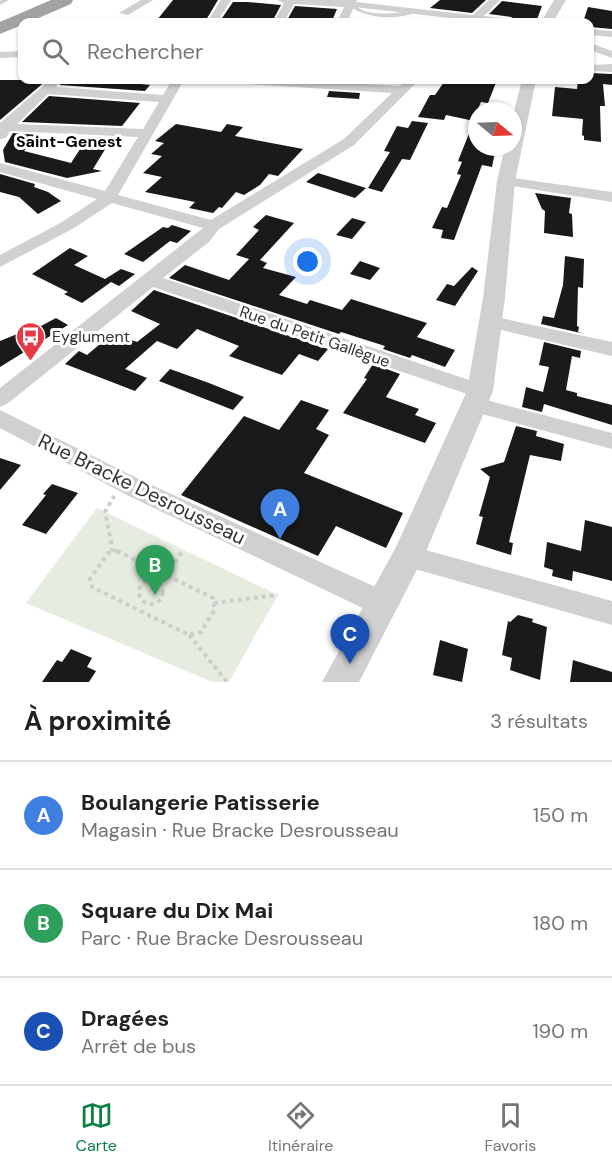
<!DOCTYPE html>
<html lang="fr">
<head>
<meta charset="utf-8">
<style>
  :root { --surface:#fff; --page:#f6f6f6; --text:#202124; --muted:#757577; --line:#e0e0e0; --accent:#0b8043 }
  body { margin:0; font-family:"DM Sans",sans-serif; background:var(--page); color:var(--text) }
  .compass { position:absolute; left:468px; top:102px; width:54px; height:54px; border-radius:50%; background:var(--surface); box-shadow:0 2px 4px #0004; rotate:109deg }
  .you { position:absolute; left:308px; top:262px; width:21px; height:21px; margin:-15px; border:4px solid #fff; border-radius:50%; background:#1a73e8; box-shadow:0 0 0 9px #1a73e833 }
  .badge { display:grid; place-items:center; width:39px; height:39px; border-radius:50%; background:var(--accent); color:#fff; font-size:20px; font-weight:700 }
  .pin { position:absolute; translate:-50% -50px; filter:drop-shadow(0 2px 3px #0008) }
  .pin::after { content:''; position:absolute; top:32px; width:21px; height:18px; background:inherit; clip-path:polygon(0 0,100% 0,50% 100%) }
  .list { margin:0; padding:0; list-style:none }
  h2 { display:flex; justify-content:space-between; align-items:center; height:78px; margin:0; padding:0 24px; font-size:26px }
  h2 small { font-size:20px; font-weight:400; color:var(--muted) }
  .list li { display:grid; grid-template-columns:39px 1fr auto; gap:18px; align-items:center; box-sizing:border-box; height:108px; padding:0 24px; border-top:2px solid var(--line) }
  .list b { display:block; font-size:22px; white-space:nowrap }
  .list p { margin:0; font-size:20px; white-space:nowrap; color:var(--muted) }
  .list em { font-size:20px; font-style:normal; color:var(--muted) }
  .icon { flex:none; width:33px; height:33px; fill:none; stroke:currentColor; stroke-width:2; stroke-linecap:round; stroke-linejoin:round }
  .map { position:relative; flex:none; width:612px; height:682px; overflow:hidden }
  .search { position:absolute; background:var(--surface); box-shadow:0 2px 4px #0004; left:18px; right:18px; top:18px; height:66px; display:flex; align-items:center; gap:15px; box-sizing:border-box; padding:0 21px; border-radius:12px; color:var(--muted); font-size:22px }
  .sheet { height:402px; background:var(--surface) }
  nav { display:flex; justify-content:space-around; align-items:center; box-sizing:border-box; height:84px; border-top:2px solid var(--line); background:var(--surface); font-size:16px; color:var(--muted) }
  nav a { display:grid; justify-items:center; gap:3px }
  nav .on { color:var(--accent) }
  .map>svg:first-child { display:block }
</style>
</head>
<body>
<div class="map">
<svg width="612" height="682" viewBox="0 0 612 682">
  <rect width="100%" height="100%" fill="#fff"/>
  <path fill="#e6ecdf" d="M97 508 278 595 229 682H212L26 603Z"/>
  <g fill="#1a1a1a">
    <path d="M173 0H218L206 20 201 22 157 20Z"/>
    <path d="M440 0H486L472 13 430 8Z"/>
    <path d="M502 1 542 6 536 22 518 21 511 17 489 14Z"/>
    <path d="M233 2H247L281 5 272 22 220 21Z"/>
    <path d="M295 6 337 9 332 21 328 22H286Z"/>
    <path d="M588 7 612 11V29L590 27V22H583Z"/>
    <path d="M590 73 612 74V85L603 84 605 106H600L601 142 584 140V136L582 135 583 119 552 116 555 87 577 89 578 80H590Z"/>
    <path d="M0 80H47L0 120Z"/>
    <path d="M62 80H104L150 85 145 91 60 85Z"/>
    <path d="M454 80H497L488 103 481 102 477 111V147H496L492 167 482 165 454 240 441 238 443 230 432 228 442 207 447 208 461 175 457 174 462 162 458 161 474 121 446 115 444 120 418 117 430 95H435L444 82 452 83Z"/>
    <path d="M329 91 360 93 359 99 327 97Z"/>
    <path d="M49 96 140 103 122 126 22 122Z"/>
    <path d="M412 121 428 123 410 160 402 159 382 192 368 188 390 152 384 151 397 126 408 128Z"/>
    <path d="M176 124 221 132 227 124 243 127 235 136 303 149 278 176 269 174 260 185 244 195 236 192 222 208 219 207 213 213 189 208 195 202 145 192 162 177 143 173 162 156 151 154 164 143 155 141Z"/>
    <path d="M13 133 38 135 24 151 71 163 88 137 112 138 93 169 102 171 67 178 5 162 3 150Z"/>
    <path d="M318 173 366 188 355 198 306 182Z"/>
    <path d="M0 174 35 184 34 187 48 192 61 201 38 214 19 197 0 192Z"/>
    <path d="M535 193 571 198 569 213 572 214 573 237 544 233 545 211 542 209Z"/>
    <path d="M266 215 294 223 260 260 267 263 263 268 296 277 279 295 307 304 310 300 342 310 351 299 427 323 417 337 455 350 445 367 412 355 410 358 383 349 385 346 341 332 339 334 169 278 185 265 229 280 249 259 236 255 259 230 253 227Z"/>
    <path d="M352 218 366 222 352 239 336 235Z"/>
    <path d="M172 225 191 231 177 243 170 241 143 262 124 254 163 227 168 228Z"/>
    <path d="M70 248 88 256 74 265 105 279 121 269 135 274 119 286 111 282 82 303 64 294 68 292 32 274Z"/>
    <path d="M565 256 584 259 583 288 578 287 577 326 579 327 578 332 585 334 541 324 543 316 554 318 563 285Z"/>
    <path d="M360 261 380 268 370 280 350 274Z"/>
    <path d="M472 267 478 271 455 306 436 300 447 284 454 286Z"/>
    <path d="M154 290 328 349 318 361 299 354 282 375 229 356 239 346 197 329 177 349 157 341 125 369 147 378 135 391 65 364 79 351 87 355 113 333 137 342 160 324 131 311Z"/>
    <path d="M56 318 68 325 0 367V341L39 325 41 326Z"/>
    <path d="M544 342 581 351 580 358 572 356 566 390 577 393V396L612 405V425L544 404 542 412 522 407 526 387 543 392 549 367 539 365Z"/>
    <path d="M373 364 400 374 386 397 419 409 415 415 436 423 425 443 343 413 367 379 364 378Z"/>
    <path d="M170 369 209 383 244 397 233 410 159 381Z"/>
    <path d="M301 400 329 410 316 429 329 435 304 473 403 513 386 548 336 526 318 556 181 495 244 416 279 430Z"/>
    <path d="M516 426 537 431 536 436 564 444 561 461 530 455 509 542 513 543 511 555 476 544 483 517 479 516 490 477 480 469 504 462Z"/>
    <path d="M0 458 21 465 0 490Z"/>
    <path d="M52 484 78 493 46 534 22 525 46 495 43 494Z"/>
    <path d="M585 520 612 527V581L573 571 572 581 552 576 553 570 544 567 547 542 581 551Z"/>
    <path d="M518 615 533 619 532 622 547 627 540 680 510 670 512 658 502 655 508 621 510 622Z"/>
    <path d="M440 640 468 649 462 682 433 675Z"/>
    <path d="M71 649 92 658 87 667 96 671 89 682H42L57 660 62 662Z"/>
    <path d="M573 660 612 672V682H570Z"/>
  </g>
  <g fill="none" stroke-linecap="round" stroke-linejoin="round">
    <g stroke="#cdcdcd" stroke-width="4" stroke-dasharray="4 4" stroke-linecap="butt">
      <path d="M117 551 213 598 215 609 201 632 189 635 92 587 90 579 108 553Z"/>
      <path d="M113 552 105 512 114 496"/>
      <path d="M165 575 184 549"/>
      <circle cx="151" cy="592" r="12"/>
      <path d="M159 581 165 575"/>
      <path d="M214 603 278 595"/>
      <path d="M189 635 227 682"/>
    </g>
    <g fill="#d0d0d0" fill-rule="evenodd">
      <path d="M2 0H9L0 5V1Z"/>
      <path d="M347 3C354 4 359 9 365 11 382 16 400 13 416 9L419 11C398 21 366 19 347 5Z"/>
    </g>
    <g fill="#d0d0d0" fill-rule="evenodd">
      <path d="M141 0H153L128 15 119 13Z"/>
      <path d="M221 0H231L217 22H207Z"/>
      <path d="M277 0H357L356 2 473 15 489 0H500L484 16 511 19 516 22H466L467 20 354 7 347 22H337L344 7 294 4 284 22H274L284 3Z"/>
      <path d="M590 29 612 31V37L590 35Z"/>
      <path d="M590 43 612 51V58L590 50Z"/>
      <path d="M22 51V57L0 58V52Z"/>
      <path d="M612 64V72L590 71V65Z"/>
      <path d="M50 80H60L56 87 163 95 172 80H184L118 195 211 220 344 139 392 93 248 84 242 80H297L400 86 407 80H419L354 145 219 229 209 242 163 278 487 386 490 391 487 396 480 398 473 396 153 287 7 404 0 407V388L203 228 112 203 74 228 0 267V255L62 222 97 199 0 172V163L105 191 138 137 10 131 6 138 0 139V123ZM48 94 159 102 143 129 17 124Z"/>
      <path d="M506 177 612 192V202L501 184 499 181Z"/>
      <path d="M491 316 612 342V356L484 326 482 322 484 318Z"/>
      <path d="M475 397 612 433V449L467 410 464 405 467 400Z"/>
      <path d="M0 410 145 482 393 595 396 604 393 613 383 616 373 613 129 496 0 428Z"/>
      <path d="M409 543 429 551 612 601V625L415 569 400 562 396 554 400 546Z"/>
    </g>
    <g fill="#d0d0d0" fill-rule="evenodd">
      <path d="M554 0H566L553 22H541Z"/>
      <path d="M522 80H536L515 181 505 298 493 391 425 554 359 682H322L396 547 467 391 483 298 497 181 505 147H513V115Z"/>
    </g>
    <path fill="#a2a2a2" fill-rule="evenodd" d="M51 0H73L71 4 29 22H22V25L0 34V22Z"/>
  </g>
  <defs>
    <symbol id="bus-pin" viewBox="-11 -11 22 30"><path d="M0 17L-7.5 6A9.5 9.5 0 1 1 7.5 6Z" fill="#e63946" stroke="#fff"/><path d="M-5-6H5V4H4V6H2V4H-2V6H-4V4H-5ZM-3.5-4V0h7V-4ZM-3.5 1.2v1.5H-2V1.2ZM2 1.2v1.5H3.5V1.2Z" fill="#fff"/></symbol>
  </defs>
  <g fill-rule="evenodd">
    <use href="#bus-pin" x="14" y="320" width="33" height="45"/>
  </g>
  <g text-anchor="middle" stroke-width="6" stroke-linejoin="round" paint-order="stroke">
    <g font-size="16" font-weight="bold" fill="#000" stroke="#fff">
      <text x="69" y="147">Saint-Genest</text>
    </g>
    <g font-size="16" fill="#333" stroke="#fff" text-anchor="start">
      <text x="52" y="342">Eyglument</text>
    </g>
    <g font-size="16" fill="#333" stroke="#fff">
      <text transform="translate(315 336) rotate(19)" y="6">Rue du Petit Gallègue</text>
    </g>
    <g font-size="20" fill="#333" stroke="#fff">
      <text transform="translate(142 489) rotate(26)" y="7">Rue Bracke Desrousseau</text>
    </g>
  </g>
</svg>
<svg class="compass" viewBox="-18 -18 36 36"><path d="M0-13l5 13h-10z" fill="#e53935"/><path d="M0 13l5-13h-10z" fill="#757577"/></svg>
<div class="you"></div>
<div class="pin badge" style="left:280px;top:539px;background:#3f7fe0">A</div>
<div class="pin badge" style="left:155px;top:595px;background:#2e9e5b">B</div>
<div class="pin badge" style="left:350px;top:664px;background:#1a4fb4">C</div>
<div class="search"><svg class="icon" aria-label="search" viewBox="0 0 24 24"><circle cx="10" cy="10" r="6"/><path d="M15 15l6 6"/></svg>Rechercher</div>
</div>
<section class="sheet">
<h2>À proximité<small>3 résultats</small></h2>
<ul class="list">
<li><span class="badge" style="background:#3f7fe0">A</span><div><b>Boulangerie Patisserie</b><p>Magasin · Rue Bracke Desrousseau</p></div><em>150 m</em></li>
<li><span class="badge" style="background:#2e9e5b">B</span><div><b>Square du Dix Mai</b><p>Parc · Rue Bracke Desrousseau</p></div><em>180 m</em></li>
<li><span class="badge" style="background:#1a4fb4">C</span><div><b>Dragées</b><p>Arrêt de bus</p></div><em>190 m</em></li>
</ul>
</section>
<nav>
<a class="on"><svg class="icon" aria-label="map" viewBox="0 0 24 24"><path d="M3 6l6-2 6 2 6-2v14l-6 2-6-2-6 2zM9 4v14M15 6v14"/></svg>Carte</a>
<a><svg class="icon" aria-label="directions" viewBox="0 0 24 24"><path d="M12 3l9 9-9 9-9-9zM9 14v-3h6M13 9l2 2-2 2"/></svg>Itinéraire</a>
<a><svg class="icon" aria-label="saved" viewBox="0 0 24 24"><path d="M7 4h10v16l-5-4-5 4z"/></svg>Favoris</a>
</nav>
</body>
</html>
